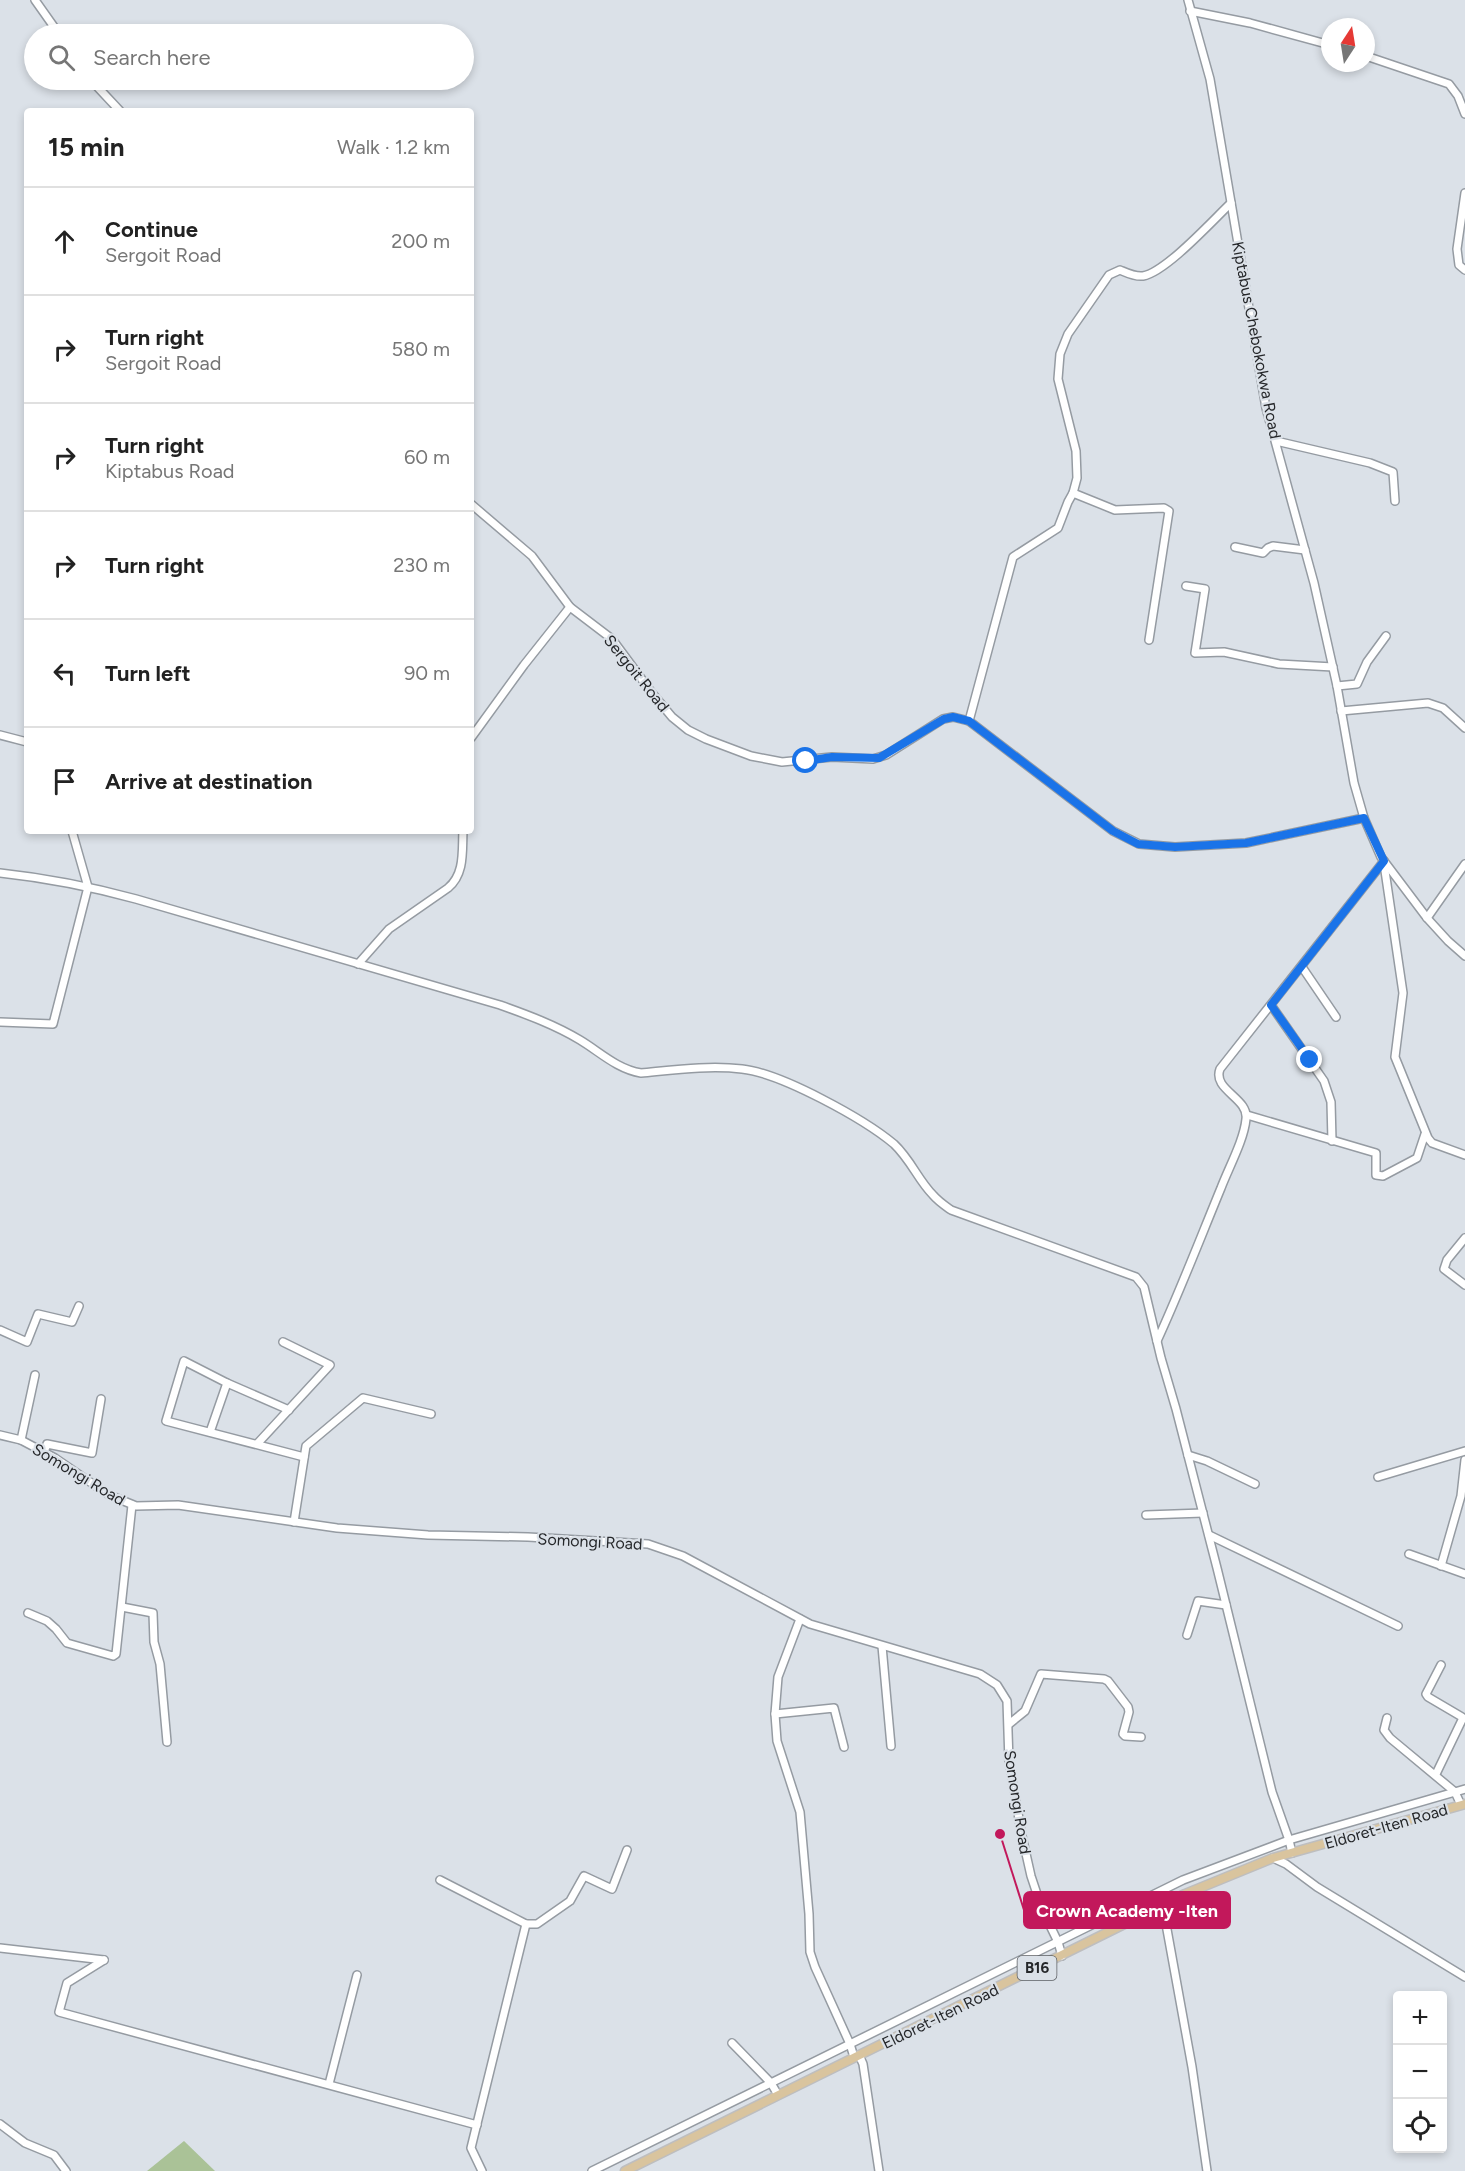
<!DOCTYPE html>
<html lang="en">
<head>
<meta charset="utf-8">
<style>
  :root { --surface:#fff; --page:#f6f6f6; --text:#222; --muted:#767676; --line:#e0e0e0 }
  body { margin:0; font-family:Figtree,sans-serif; background:var(--page); color:var(--text) }
  .controls { position:absolute; right:18px; bottom:18px; display:grid; overflow:hidden; border-radius:6px; box-shadow:0 3px 9px #0003 }
  .controls button { width:54px; height:54px; display:grid; place-items:center; padding:0; border:0; border-bottom:2px solid var(--line); background:var(--surface); color:var(--text); font:30px sans-serif }
  .compass { position:absolute; left:1321px; top:18px; width:54px; height:54px; border-radius:50%; background:var(--surface); box-shadow:0 3px 9px #0003; rotate:12deg }
  .stop { position:absolute; width:18px; height:18px; margin:-14px; border:4px solid #1a73e8; border-radius:50%; background:#fff }
  .stop.end { background:#1a73e8; border-color:#fff; box-shadow:0 2px 6px #0008 }
  .list { margin:0; padding:0; list-style:none }
  h2 { display:flex; justify-content:space-between; align-items:center; height:78px; margin:0; padding:0 24px; font-size:26px }
  h2 small { font-size:20px; font-weight:400; color:var(--muted) }
  .list li { display:grid; grid-template-columns:39px 1fr auto; gap:18px; align-items:center; box-sizing:border-box; height:108px; padding:0 24px; border-top:2px solid var(--line) }
  .list b { display:block; font-size:22px; white-space:nowrap }
  .list p { margin:0; font-size:20px; white-space:nowrap; color:var(--muted) }
  .list em { font-size:20px; font-style:normal; color:var(--muted) }
  .icon { flex:none; width:33px; height:33px; fill:none; stroke:currentColor; stroke-width:2; stroke-linecap:round; stroke-linejoin:round }
  .map { position:relative; flex:none; width:1465px; height:2171px; overflow:hidden }
  .search { position:absolute; background:var(--surface); box-shadow:0 3px 9px #0003; left:24px; top:24px; width:450px; height:66px; display:flex; align-items:center; gap:15px; box-sizing:border-box; padding:0 21px; border-radius:33px; color:var(--muted); font-size:22px }
  .panel { position:absolute; background:var(--surface); box-shadow:0 3px 9px #0003; left:24px; top:108px; width:450px; height:726px; border-radius:6px }
  .map>svg:first-child { display:block }
</style>
</head>
<body>
<div class="map">
<svg width="1465" height="2171" viewBox="0 0 1465 2171">
  <rect width="100%" height="100%" fill="#dbe1e8"/>
  <path fill="#aac297" d="M184 2141 215 2171H147Z"/>
  <g fill="none" stroke-linecap="round" stroke-linejoin="round">
    <defs>
      <g id="minor">
        <path d="M35 0 59 34"/>
        <path d="M1188 0 1210 79 1266 408 1314 583 1337 686 1354 783 1364 818 1381 857 1427 918 1448 941 1465 956"/>
        <path d="M1190 11 1250 23 1330 45"/>
        <path d="M1366 56 1449 84 1458 96 1465 114"/>
        <path d="M91 80 120 111"/>
        <path d="M1465 193 1457 249 1459 265 1465 270"/>
        <path d="M1276 441 1370 463 1393 472 1395 501"/>
        <path d="M1073 493 1115 510 1164 508 1169 511 1149 640"/>
        <path d="M471 504 532 556 570 607 612 639 652 693 672 717 688 730 706 739 751 756 782 762 832 757 873 759 886 755 943 719 953 717 969 721 1113 831 1139 844 1175 847 1246 843 1364 818"/>
        <path d="M1235 547 1263 553 1268 548 1273 546 1305 550"/>
        <path d="M1186 586 1205 589 1195 653 1224 652 1279 664 1333 667"/>
        <path d="M1337 686 1357 684 1367 662 1386 636"/>
        <path d="M1341 711 1428 703 1443 708 1465 728"/>
        <path d="M969 721 1013 557 1058 528 1068 502 1073 493 1077 478 1076 451 1058 379 1060 354 1068 334 1109 275 1120 270C1127 273 1135 277 1143 276 1166 272 1213 220 1231 203"/>
        <path d="M0 735 27 742"/>
        <path d="M471 738 524 665 570 607"/>
        <path d="M1384 864 1403 993 1395 1057 1428 1138 1432 1143 1465 1155"/>
        <path d="M0 873C46 878 92 887 136 899L500 1005C528 1015 555 1025 580 1040 600 1052 617 1069 641 1073 673 1070 709 1065 742 1069 781 1073 864 1119 894 1144 911 1160 918 1180 933 1195 938 1201 944 1205 951 1210L1136 1277 1144 1287 1161 1358 1176 1409 1217 1568 1272 1792 1289 1840 1292 1853"/>
        <path d="M1427 918 1465 864"/>
        <path d="M358 964 389 929 448 888C465 874 462 851 463 831"/>
        <path d="M1302 967 1336 1017"/>
        <path d="M1271 1005 1324 1081 1331 1102 1332 1141"/>
        <path d="M0 1022 53 1024 88 887 72 831"/>
        <path d="M1247 1115 1376 1153V1175L1383 1176 1417 1158 1425 1134"/>
        <path d="M1465 1238 1447 1260 1444 1269 1465 1285"/>
        <path d="M0 1330 27 1342 38 1314 72 1322 79 1306"/>
        <path d="M1157 1341C1180 1291 1200 1239 1221 1188 1229 1167 1244 1140 1246 1119 1249 1098 1212 1090 1220 1069L1384 861"/>
        <path d="M289 1410 227 1383 184 1361 166 1421 304 1457"/>
        <path d="M210 1432 227 1383"/>
        <path d="M0 1435 21 1440 55 1458 109 1495 136 1506 178 1505 337 1528 428 1535 528 1537 648 1544 683 1556 810 1624 980 1674 997 1685 1007 1701 1009 1762 1022 1836 1031 1876 1042 1909 1058 1942 1062 1956"/>
        <path d="M21 1440 35 1375"/>
        <path d="M257 1444 330 1365 283 1342"/>
        <path d="M44 1452 47 1444 92 1453 101 1399"/>
        <path d="M1188 1455 1207 1461 1255 1484"/>
        <path d="M1378 1477 1465 1451"/>
        <path d="M1146 1515 1203 1513"/>
        <path d="M294 1522 306 1446 363 1398 431 1414"/>
        <path d="M1209 1535 1398 1626"/>
        <path d="M1409 1554 1465 1574"/>
        <path d="M1441 1566 1461 1496 1465 1460"/>
        <path d="M122 1607 153 1613 154 1642 160 1664 167 1742"/>
        <path d="M28 1613 47 1621 56 1629 67 1643 113 1656 116 1654 132 1505"/>
        <path d="M800 1619 778 1677 775 1714 777 1741 800 1812 809 1914 810 1952 815 1967 850 2044 854 2057"/>
        <path d="M1187 1635 1198 1601 1226 1605"/>
        <path d="M882 1646 891 1746"/>
        <path d="M775 1714 834 1708 844 1747"/>
        <path d="M1387 1718 1384 1730 1390 1738 1455 1792 1461 1805"/>
        <path d="M1009 1724 1025 1711 1041 1674 1104 1679 1108 1681 1128 1707 1129 1712 1123 1734 1125 1736 1141 1737"/>
        <path d="M1436 1774 1462 1720V1717L1428 1697 1426 1694 1441 1665"/>
        <path d="M1273 1858 1286 1864 1317 1887 1465 1977"/>
        <path d="M440 1880 526 1924H537L570 1901 584 1876 612 1889 627 1850"/>
        <path d="M1164 1913 1192 2067 1207 2171"/>
        <path d="M0 1948 104 1960"/>
        <path d="M104 1960 67 1983 59 2012 477 2125"/>
        <path d="M732 2043 771 2083 778 2095"/>
        <path d="M859 2055 863 2064 879 2171"/>
        <path d="M329 2084 357 1975"/>
        <path d="M0 2124 25 2143 54 2155 66 2171"/>
        <path d="M482 2171 471 2148 526 1924"/>
        <path d="M592 2171 1183 1880 1289 1840 1465 1789"/>
      </g>
      <path id="major" d="M625 2171 1185 1894 1273 1858 1465 1804"/>
    </defs>
    <use href="#minor" stroke="#959ba2" stroke-width="10"/>
    <use href="#major" stroke="#bebebf" stroke-width="11"/>
    <use href="#minor" stroke="#fff" stroke-width="7"/>
    <use href="#major" stroke="#d9c49e" stroke-width="8"/>
  </g>
  <g fill="none" stroke-linecap="round" stroke-linejoin="round">
    <path stroke="#1a73e8" stroke-width="8" d="M806 761 832 757 879 758 944 719 953 717 969 721 1113 831 1138 844 1175 847 1246 843 1364 818 1384 861 1271 1005 1310 1060"/>
  </g>
  <g text-anchor="middle" stroke-width="4.5" stroke-linejoin="round" paint-order="stroke">
    <rect fill="#dbe1e8" stroke="#5c5f63" stroke-width="1.5" x="1017.5" y="1956" width="39" height="24" rx="4.5"/>
    <g font-size="15" font-weight="bold" fill="#25272a">
      <text x="1037" y="1973">B16</text>
    </g>
    <g font-size="16" fill="#25272a" stroke="#dbe1e8">
      <text transform="translate(1257 340) rotate(79)" y="6">Kiptabus Chebokokwa Road</text>
      <text transform="translate(637 673) rotate(51)" y="6">Sergoit Road</text>
      <text transform="translate(79 1474) rotate(31)" y="6">Somongi Road</text>
      <text transform="translate(590 1541) rotate(3)" y="6">Somongi Road</text>
      <text transform="translate(1018 1802) rotate(81)" y="6">Somongi Road</text>
      <text transform="translate(1386 1826) rotate(-16)" y="6">Eldoret-Iten Road</text>
      <text transform="translate(940 2016) rotate(-26)" y="6">Eldoret-Iten Road</text>
    </g>
  </g>
  <path fill="none" stroke="#c2185b" stroke-width="2" d="M1000 1834L1024 1910"/>
  <circle fill="#c2185b" stroke="#dbe1e8" stroke-width="2" cx="1000" cy="1834" r="6"/>
  <rect fill="#c2185b" stroke="#c2185b" stroke-width="2" x="1024" y="1892" width="206" height="36" rx="6"/>
  <g font-size="18" text-anchor="middle" font-weight="bold" fill="#fff">
    <text x="1127" y="1917">Crown Academy -Iten</text>
  </g>
</svg>
<div class="controls">
<button>+</button>
<button>−</button>
<button><svg class="icon" aria-label="locate" viewBox="0 0 24 24"><circle cx="12" cy="12" r="6"/><path d="M12 2v4M12 18v4M2 12h4M18 12h4"/></svg></button>
</div>
<svg class="compass" viewBox="-18 -18 36 36"><path d="M0-13l5 13h-10z" fill="#e53935"/><path d="M0 13l5-13h-10z" fill="#767676"/></svg>
<div class="stop" style="left:806px;top:761px"></div>
<div class="stop end" style="left:1310px;top:1060px"></div>
<div class="search"><svg class="icon" aria-label="search" viewBox="0 0 24 24"><circle cx="10" cy="10" r="6"/><path d="M15 15l6 6"/></svg>Search here</div>
<section class="panel">
<h2>15 min<small>Walk · 1.2 km</small></h2>
<ul class="list">
<li><svg class="icon" aria-label="ahead" viewBox="0 0 24 24"><path d="M12 20V5M6 11l6-6 6 6"/></svg><div><b>Continue</b><p>Sergoit Road</p></div><em>200 m</em></li>
<li><svg class="icon" aria-label="right" viewBox="0 0 24 24"><path d="M7 20v-9h11M14 6l5 5-5 5"/></svg><div><b>Turn right</b><p>Sergoit Road</p></div><em>580 m</em></li>
<li><svg class="icon" aria-label="right" viewBox="0 0 24 24"><path d="M7 20v-9h11M14 6l5 5-5 5"/></svg><div><b>Turn right</b><p>Kiptabus Road</p></div><em>60 m</em></li>
<li><svg class="icon" aria-label="right" viewBox="0 0 24 24"><path d="M7 20v-9h11M14 6l5 5-5 5"/></svg><div><b>Turn right</b></div><em>230 m</em></li>
<li><svg class="icon" aria-label="left" viewBox="0 0 24 24"><path d="M17 20v-9H6M10 6l-5 5 5 5"/></svg><div><b>Turn left</b></div><em>90 m</em></li>
<li><svg class="icon" aria-label="arrive" viewBox="0 0 24 24"><path d="M6 21V4h12l-3 4 3 4H6"/></svg><div><b>Arrive at destination</b></div></li>
</ul>
</section>
</div>
</body>
</html>
